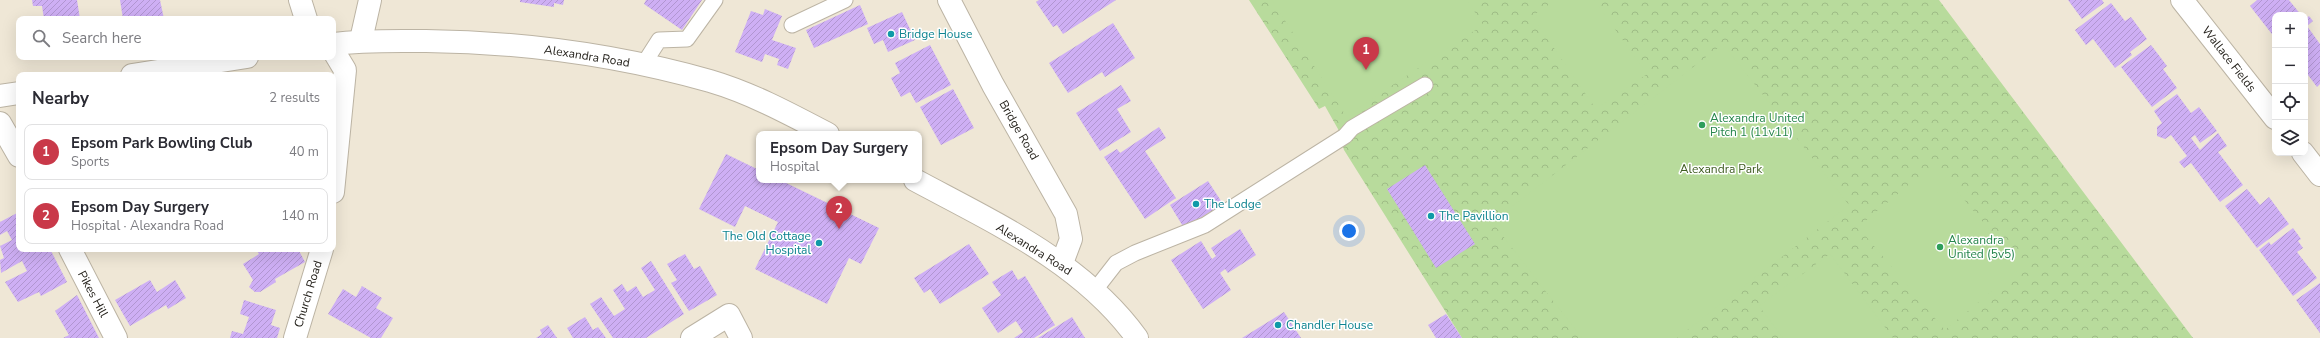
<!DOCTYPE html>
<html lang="en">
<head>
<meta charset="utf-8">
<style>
  :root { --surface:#fff; --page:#f7f7f7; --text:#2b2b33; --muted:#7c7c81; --line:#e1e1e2; --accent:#c93949 }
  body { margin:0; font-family:"Nunito Sans",sans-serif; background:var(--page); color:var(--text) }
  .controls { position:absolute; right:12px; top:12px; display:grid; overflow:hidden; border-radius:8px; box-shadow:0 4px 16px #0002 }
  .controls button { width:36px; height:36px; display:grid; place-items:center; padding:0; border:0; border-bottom:1px solid var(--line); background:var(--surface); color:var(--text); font:20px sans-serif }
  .you { position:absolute; left:1349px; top:231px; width:14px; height:14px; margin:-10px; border:3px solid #fff; border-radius:50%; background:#1a73e8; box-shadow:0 0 0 6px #1a73e833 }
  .badge { display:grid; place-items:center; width:26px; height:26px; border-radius:50%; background:var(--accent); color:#fff; font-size:13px; font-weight:700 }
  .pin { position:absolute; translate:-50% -33px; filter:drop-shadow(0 1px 2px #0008) }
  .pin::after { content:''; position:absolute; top:21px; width:14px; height:12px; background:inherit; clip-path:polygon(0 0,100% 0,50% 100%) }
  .popup { position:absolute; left:756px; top:131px; width:166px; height:52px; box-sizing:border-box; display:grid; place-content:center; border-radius:8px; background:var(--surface); filter:drop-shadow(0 1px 3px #0005); font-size:13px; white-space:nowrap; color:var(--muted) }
  .popup b { font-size:15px; color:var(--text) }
  .popup::after { content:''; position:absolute; left:50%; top:100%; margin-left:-8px; border:8px solid transparent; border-top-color:var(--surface) }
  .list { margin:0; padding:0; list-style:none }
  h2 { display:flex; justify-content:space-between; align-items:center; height:52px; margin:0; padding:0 16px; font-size:17px }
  h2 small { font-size:13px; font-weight:400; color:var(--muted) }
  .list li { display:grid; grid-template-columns:26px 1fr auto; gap:12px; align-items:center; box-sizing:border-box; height:56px; margin:0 8px 8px; padding:0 8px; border:1px solid var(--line); border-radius:8px }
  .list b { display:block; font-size:15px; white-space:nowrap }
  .list p { margin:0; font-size:13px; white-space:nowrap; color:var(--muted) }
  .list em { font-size:13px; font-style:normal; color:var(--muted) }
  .icon { flex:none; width:22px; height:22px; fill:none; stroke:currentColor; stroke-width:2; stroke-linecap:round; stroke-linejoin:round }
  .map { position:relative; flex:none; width:2320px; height:338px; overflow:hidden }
  .search { position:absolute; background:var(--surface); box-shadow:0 4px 16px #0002; left:16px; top:16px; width:320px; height:44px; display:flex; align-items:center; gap:10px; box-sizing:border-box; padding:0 14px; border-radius:8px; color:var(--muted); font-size:15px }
  .panel { position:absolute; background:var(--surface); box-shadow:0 4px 16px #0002; left:16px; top:72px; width:320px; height:180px; border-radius:8px }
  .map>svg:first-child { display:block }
</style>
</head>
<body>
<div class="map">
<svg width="2320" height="338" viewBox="0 0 2320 338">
  <defs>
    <pattern id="park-crowns" width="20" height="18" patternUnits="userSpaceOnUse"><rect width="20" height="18" fill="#b8db9c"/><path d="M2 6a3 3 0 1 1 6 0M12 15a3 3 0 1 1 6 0" fill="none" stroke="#9ebc86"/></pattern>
    <pattern id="building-hatch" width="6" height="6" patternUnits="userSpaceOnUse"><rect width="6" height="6" fill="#ceaff4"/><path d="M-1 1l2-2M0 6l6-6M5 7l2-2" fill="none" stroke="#b196d1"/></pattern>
  </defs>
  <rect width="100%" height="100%" fill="#efe7d6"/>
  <path fill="url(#park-crowns)" d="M1249 0H1939L2193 338H1462L1344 150 1338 129 1325 106 1319 109Z"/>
  <g fill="#b8db9c">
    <path d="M1272 0H1467L1483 25 1346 116Z"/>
    <path d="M1556 0H1594L1647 74 1596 109 1532 16Z"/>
    <path d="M1723 44 1849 205 1677 338H1582L1492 222Z"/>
    <path d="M1934 164 2021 267 1945 330 1858 227Z"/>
    <path d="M1830 254 1893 338H1783L1759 306Z"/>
  </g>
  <g fill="url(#building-hatch)">
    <path d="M32 0H77L80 19H44L42 6H33Z"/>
    <path d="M120 0H160L164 19H123Z"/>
    <path d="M520 0H564L563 5 554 3V7L520 2Z"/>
    <path d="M646 0H702L682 30 644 4Z"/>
    <path d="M1039 0H1116L1063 34 1057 25 1053 27 1036 2Z"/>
    <path d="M2068 0H2102L2104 3 2082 19Z"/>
    <path d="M2257 0H2289L2301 15H2275V38L2250 6Z"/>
    <path d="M2111 3 2125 21 2131 17 2147 39 2130 52 2132 55 2115 68 2093 39 2086 45 2075 30Z"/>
    <path d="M860 5 868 24 814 48 806 30Z"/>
    <path d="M765 9 782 16 772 40 796 48 788 69 777 65 779 59 765 54 762 62 735 52 751 11 763 15Z"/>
    <path d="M902 12 915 40 888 52 883 40 874 44 867 28Z"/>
    <path d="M2309 16 2313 21 2307 26 2320 44V84L2317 87 2305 71V19Z"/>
    <path d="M1113 23 1135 58 1105 77 1102 72 1068 93 1049 63Z"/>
    <path d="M930 45 951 85 916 103 910 92 901 97 891 78 900 73 895 63Z"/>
    <path d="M2151 45 2167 66 2163 69 2177 88 2152 107 2121 67Z"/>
    <path d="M1121 85 1131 101 1117 109 1131 132 1100 151 1076 113Z"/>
    <path d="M953 89 974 128 941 145 920 107Z"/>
    <path d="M2177 94 2191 113 2199 107 2217 131 2200 143 2195 135 2191 138 2200 150 2218 133 2227 146 2218 152 2243 185 2220 202 2191 163 2184 168 2179 162 2187 156 2171 135 2165 139 2157 136V127L2162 123 2154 111Z"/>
    <path d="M1159 127 1166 138 1145 151 1176 198 1145 219 1104 157 1117 149 1120 153Z"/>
    <path d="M726 154 759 170V180H780L879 228 861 264 849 258 827 304 755 269 778 222 745 206 735 227 699 209Z"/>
    <path d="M1425 165 1475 244 1436 268 1387 189Z"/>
    <path d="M1208 181 1223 204 1184 228 1170 205Z"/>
    <path d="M2247 189 2260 205 2269 197 2289 224 2257 248 2225 206Z"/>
    <path d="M19 212V249H50L67 282 41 296 39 292 18 302 5 282 27 271 22 261 1 273 0 260 4 258 0 246 12 240 7 231 0 235V222Z"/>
    <path d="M2293 228 2301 239 2298 241 2303 248 2297 252 2317 278 2293 296 2259 250 2269 242 2271 245Z"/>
    <path d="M1240 229 1256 255 1228 273 1225 269 1220 273 1231 290 1203 309 1171 260 1201 241 1212 259 1216 256 1211 248Z"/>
    <path d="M969 244 989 274 940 304 930 289 924 293 914 278Z"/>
    <path d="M256 249H298L305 262 275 279 276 282 260 292H255L249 287 253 280 243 264 259 254Z"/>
    <path d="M685 254 694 269 700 266 717 295 689 311 671 283 677 280 667 264Z"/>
    <path d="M651 261 684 314 646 338H613L590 304 601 297 614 316 625 309 613 290 622 284 627 292 636 286 643 297 655 290 641 268Z"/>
    <path d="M1012 270 1018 280 1025 276 1055 325 1034 338H1014L1023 332 1016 321 998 333 982 308 1001 295 992 282Z"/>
    <path d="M150 280 157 292 175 280 186 298 168 309 166 305 130 326 115 300Z"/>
    <path d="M2320 283V333L2296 300Z"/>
    <path d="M362 286 382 298 376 308 393 318 381 338H371L328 314 343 289 356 297Z"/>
    <path d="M77 295 99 338H63L69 335 55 311Z"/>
    <path d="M244 300 276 310 271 325 280 328 277 338H230L232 331 243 334 249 317 240 314Z"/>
    <path d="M1284 312 1301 338H1242Z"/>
    <path d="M1446 314 1462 338H1436L1428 325Z"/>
    <path d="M585 317 593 330 598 327 606 338H573L567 328Z"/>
    <path d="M1072 317 1085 338H1038Z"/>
    <path d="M548 325 557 338H536L542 334 540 330Z"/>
  </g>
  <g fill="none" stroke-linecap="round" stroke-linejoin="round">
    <defs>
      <g id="lane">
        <path d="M792 25 845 0"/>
        <path d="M643 65 659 40 687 39 715 0"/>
        <path d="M1095 290 1116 263 1135 253 1205 225 1345 136 1352 128 1425 85"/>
      </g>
      <g id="street">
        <path d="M2182 0 2275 118"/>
        <path d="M361 40 370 0"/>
        <path d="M333 50 345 70 333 192"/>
        <path d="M0 123 19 156"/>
        <path d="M2303 153 2320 175"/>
        <path d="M70 249 116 338"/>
        <path d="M295 338 322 249"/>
        <path d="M692 338 729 315 741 338"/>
      </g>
      <g id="secondary">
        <path d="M300 0 306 19"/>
        <path d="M949 0 993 85 1066 214 1071 239 1062 263"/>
      </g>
      <g id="primary">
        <path d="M333 44C364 40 395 41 426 41 522 42 618 55 710 81 751 93 790 114 828 134"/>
        <path d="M132 75 247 57"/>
        <path d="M0 96 19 93"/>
        <path d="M915 180C995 223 1083 263 1137 338"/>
      </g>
    </defs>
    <use href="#lane" stroke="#bcb4a4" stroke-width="17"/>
    <use href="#street" stroke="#bcb4a4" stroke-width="24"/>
    <use href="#secondary" stroke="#bcb4a4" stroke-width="24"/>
    <use href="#primary" stroke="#bcb4a4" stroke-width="24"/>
    <use href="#lane" stroke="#fff" stroke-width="15"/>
    <use href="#street" stroke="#fff" stroke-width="22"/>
    <use href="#secondary" stroke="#fff" stroke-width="22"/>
    <use href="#primary" stroke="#fff" stroke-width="22"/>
  </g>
  <g fill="#0f9aa8" stroke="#fff" stroke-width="1.5">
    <circle cx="891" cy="34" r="4"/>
    <circle cx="1196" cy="204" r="4"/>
    <circle cx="1431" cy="216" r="4"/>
    <circle cx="819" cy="243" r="4"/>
    <circle cx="1278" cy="325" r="4"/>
  </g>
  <g fill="#2e9e5b" stroke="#fff" stroke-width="1.5">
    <circle cx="1702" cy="125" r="4"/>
    <circle cx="1940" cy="247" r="4"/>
  </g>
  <g text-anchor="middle" stroke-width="3" stroke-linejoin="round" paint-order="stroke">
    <g font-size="12" fill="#0d838f" stroke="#fff" text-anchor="start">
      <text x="899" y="38">Bridge House</text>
      <text x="1204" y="208">The Lodge</text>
      <text x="1439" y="220">The Pavillion</text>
      <text x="811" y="240" text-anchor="end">The Old Cottage<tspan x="811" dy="14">Hospital</tspan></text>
      <text x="1286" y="329">Chandler House</text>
    </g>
    <g font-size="12" fill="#25221c" stroke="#fff">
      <text transform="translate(587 56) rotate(9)" y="4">Alexandra Road</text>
      <text transform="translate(2229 59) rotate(52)" y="4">Wallace Fields</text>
      <text transform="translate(1019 130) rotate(60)" y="4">Bridge Road</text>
      <text transform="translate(1034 249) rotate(32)" y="4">Alexandra Road</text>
      <text transform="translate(93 294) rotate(62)" y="4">Pikes Hill</text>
      <text transform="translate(308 294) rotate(-73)" y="4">Church Road</text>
    </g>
    <g font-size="12" fill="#27864d" stroke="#fff" text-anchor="start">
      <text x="1710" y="122">Alexandra United<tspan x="1710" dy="14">Pitch 1 (11v11)</tspan></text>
      <text x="1948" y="244">Alexandra<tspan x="1948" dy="14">United (5v5)</tspan></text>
    </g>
    <g font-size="12" fill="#3e5c20" stroke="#fff">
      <text x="1721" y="173">Alexandra Park</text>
    </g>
  </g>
</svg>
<div class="controls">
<button>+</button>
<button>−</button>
<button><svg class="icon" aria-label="locate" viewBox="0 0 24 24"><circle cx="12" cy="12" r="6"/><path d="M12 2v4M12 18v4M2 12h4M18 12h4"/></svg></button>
<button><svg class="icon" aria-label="layers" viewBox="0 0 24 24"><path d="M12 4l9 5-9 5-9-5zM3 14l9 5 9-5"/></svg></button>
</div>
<div class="you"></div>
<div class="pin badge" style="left:1366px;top:70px">1</div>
<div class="pin badge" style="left:839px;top:229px">2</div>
<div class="popup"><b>Epsom Day Surgery</b>Hospital</div>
<div class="search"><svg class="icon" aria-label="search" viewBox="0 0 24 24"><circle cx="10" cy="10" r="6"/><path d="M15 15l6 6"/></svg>Search here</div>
<section class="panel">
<h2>Nearby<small>2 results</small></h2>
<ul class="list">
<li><span class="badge">1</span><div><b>Epsom Park Bowling Club</b><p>Sports</p></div><em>40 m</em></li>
<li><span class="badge">2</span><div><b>Epsom Day Surgery</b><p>Hospital · Alexandra Road</p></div><em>140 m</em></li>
</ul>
</section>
</div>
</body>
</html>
